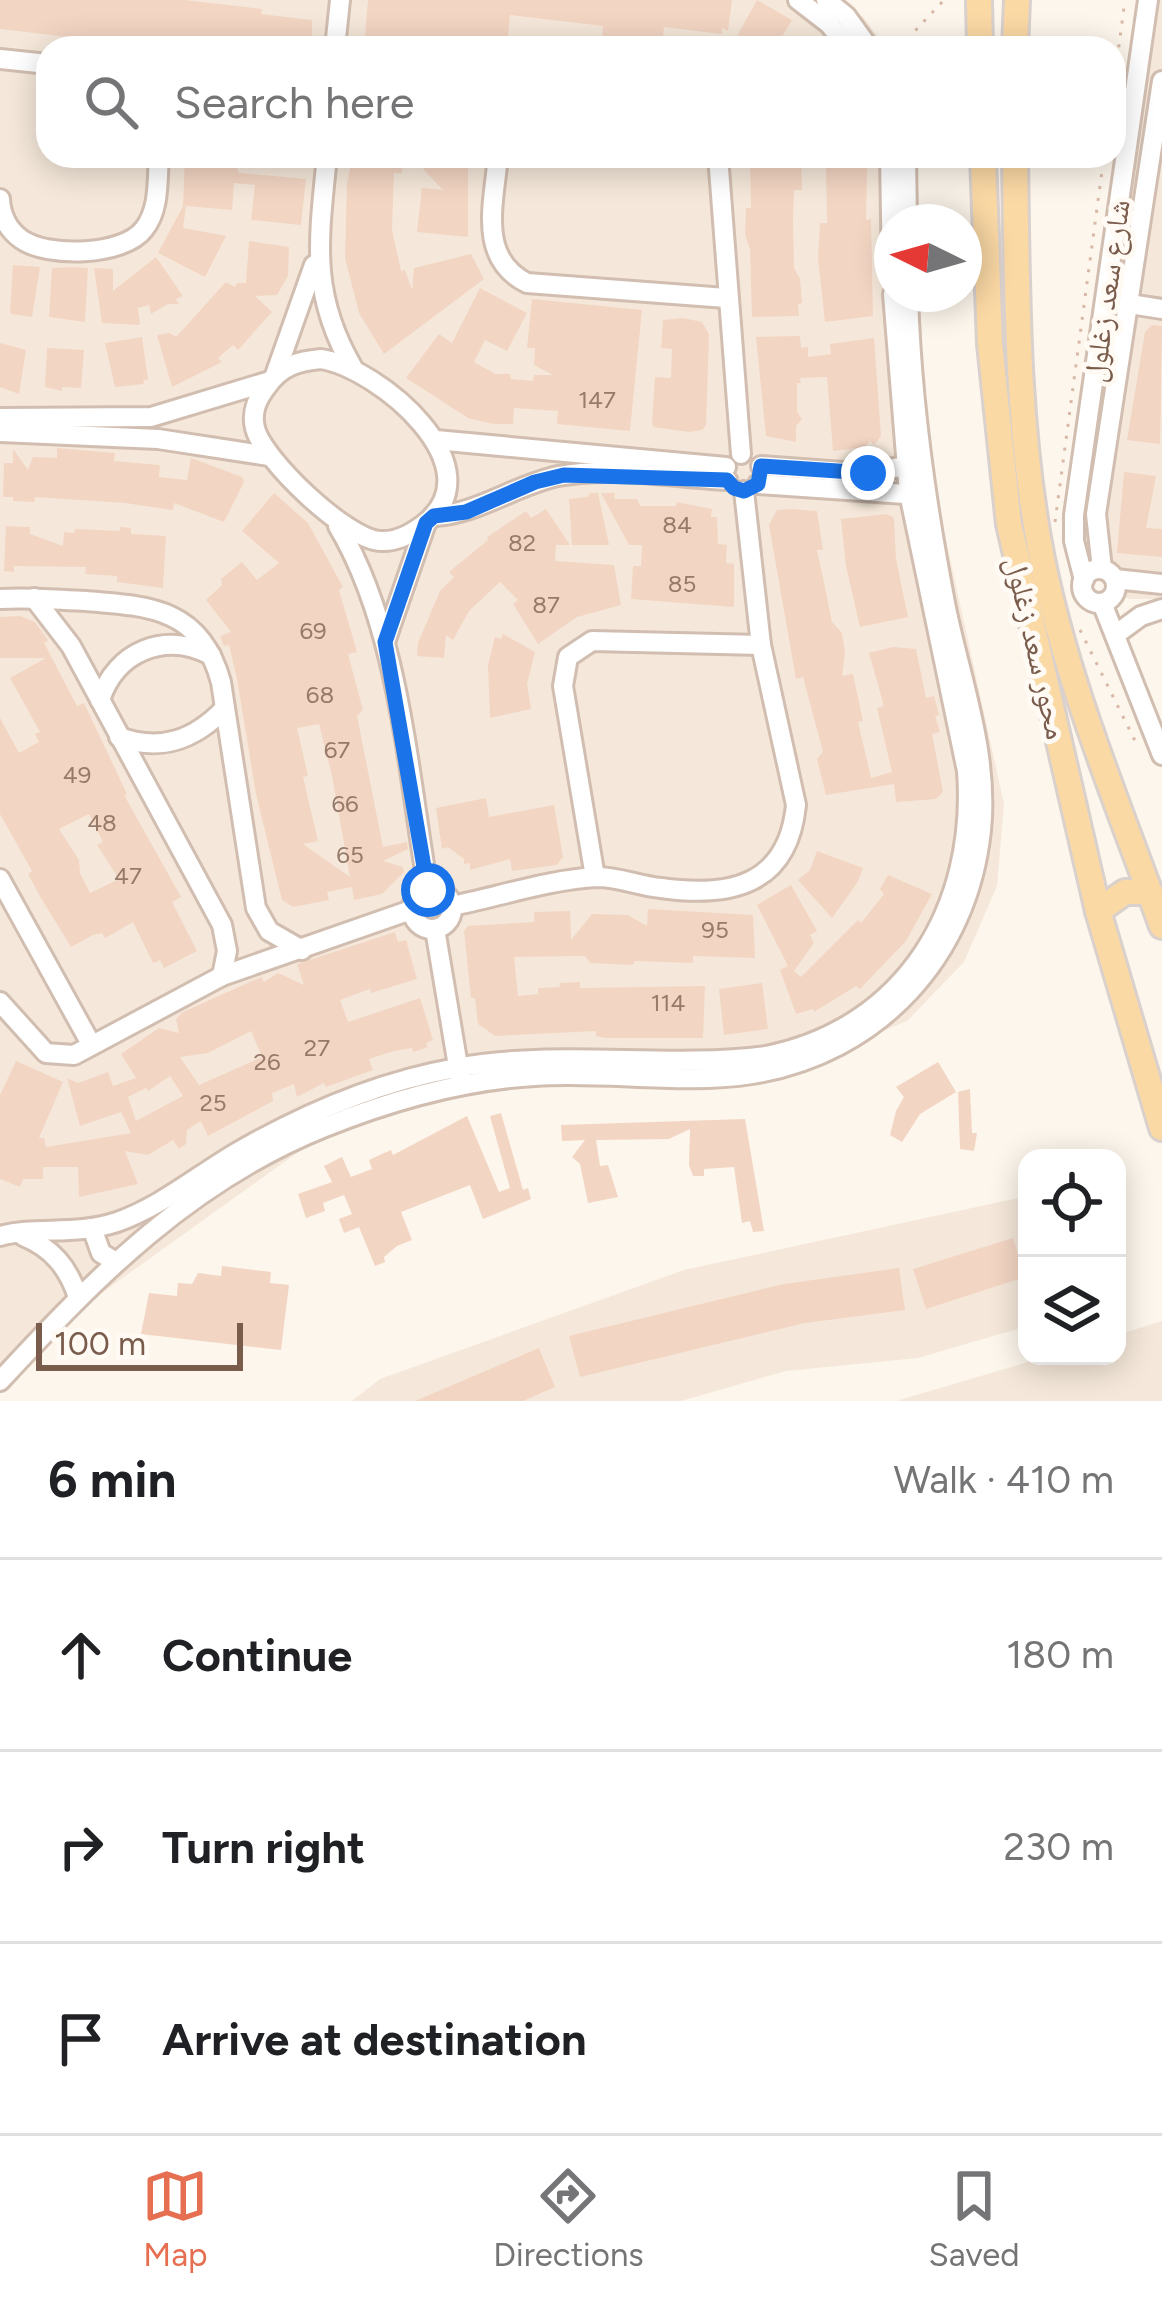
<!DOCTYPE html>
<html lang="en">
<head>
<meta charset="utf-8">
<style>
  :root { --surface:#fff; --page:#f2f2f2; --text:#202124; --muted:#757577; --line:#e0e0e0; --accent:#e76f51 }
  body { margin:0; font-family:Figtree,"Noto Naskh Arabic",sans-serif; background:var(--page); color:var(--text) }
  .controls { position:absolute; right:36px; bottom:36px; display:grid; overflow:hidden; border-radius:24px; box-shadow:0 6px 30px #0003 }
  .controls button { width:108px; height:108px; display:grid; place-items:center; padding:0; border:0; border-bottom:3px solid var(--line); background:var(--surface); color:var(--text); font:60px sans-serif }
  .compass { position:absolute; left:874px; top:204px; width:108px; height:108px; border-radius:50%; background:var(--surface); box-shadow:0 6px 30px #0003; rotate:275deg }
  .scale { position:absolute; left:36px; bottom:30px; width:207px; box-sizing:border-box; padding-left:12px; border:6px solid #7a5c4d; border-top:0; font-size:33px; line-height:42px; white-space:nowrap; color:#7a5c4d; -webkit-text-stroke:9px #fffaf3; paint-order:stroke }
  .stop { position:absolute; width:36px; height:36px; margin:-27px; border:9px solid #1a73e8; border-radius:50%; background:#fff }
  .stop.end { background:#1a73e8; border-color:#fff; box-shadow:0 3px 12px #0008 }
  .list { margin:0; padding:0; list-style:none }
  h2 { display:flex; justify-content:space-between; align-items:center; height:156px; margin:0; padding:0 48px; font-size:51px }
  h2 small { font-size:39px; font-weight:400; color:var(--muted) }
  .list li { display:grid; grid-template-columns:78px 1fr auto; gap:36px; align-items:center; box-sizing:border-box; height:192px; padding:0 48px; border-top:3px solid var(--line) }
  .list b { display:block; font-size:45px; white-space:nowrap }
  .list em { font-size:39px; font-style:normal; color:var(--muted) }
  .icon { flex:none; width:66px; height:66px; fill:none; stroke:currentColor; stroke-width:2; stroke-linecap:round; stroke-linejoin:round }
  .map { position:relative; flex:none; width:1162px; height:1401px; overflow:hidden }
  .search { position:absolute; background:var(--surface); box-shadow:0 6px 30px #0003; left:36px; right:36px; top:36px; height:132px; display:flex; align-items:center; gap:30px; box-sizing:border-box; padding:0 42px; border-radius:36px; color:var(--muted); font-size:45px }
  .sheet { height:732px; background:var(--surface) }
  nav { display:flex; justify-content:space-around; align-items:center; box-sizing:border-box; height:168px; border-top:3px solid var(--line); background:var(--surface); font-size:33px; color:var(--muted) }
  nav a { display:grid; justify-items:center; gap:6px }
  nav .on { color:var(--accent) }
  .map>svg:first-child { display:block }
</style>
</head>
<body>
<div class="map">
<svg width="1162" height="1401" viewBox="0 0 1162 1401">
  <rect width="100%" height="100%" fill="#fdf6ec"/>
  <g fill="#f5e8da">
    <path d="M0 0H841L863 17 887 48H48V156H907L892 222V294L1004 804 997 886 964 962 907 1021 780 1074 432 1087 340 1122 32 1343 0 1376Z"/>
    <path d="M1156 0H1162V599H1130L1113 592 1095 577 1082 547Z"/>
    <path d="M1027 1196V1326L918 1358 786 1371 681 1401H352L380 1379 684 1270Z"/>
    <path d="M1162 1321V1401H896L1048 1356H1117V1335Z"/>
  </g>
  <g fill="#f3d5c3" fill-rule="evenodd">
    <path d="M0 0H184L262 9 261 14 312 20V48H163L0 29Z"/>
    <path d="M368 0H732L728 31 722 28V34L664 27 662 48H601L603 26 510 15 508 37 543 40V48H364Z"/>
    <path d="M757 0 792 20 775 48H753L737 36Z"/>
    <path d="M353 156H403L402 173H394L392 230 401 271 405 270 412 290 414 268 471 254 484 279 384 354 359 313 345 258 347 183Z"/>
    <path d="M421 156H468V237L417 232 422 188 443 190 424 170Z"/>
    <path d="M750 156H801L802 190H794L793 221 794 268 800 279 802 303 798 304 799 316 752 317 750 249 745 235 746 208H751Z"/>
    <path d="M185 159 235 163 239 173 306 179 301 225 251 220 255 185 234 183 232 210 186 206 183 228 226 236 205 277 158 253 183 206Z"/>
    <path d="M852 159H864L867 168 866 220 871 219 873 316 825 322 818 259 820 223H827L826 165 852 163Z"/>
    <path d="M249 241 289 247 288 276 277 295 255 296 272 312 238 350 233 345 218 358 222 362 172 387 157 335 170 333 176 337 226 282 235 287 237 283H246Z"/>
    <path d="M156 257 183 296 176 299 179 304H168L151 314 149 305 138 308 140 325 102 323 94 268 113 269V291Z"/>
    <path d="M13 265 40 267 32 317 11 314 10 310Z"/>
    <path d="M74 267 88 268 85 322 49 317 52 268Z"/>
    <path d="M480 288 527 313 507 351 485 340 474 362 495 374H510L511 379 533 381 534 375H553L534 365 535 348H527L532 299 642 310 630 431 557 424 558 411 514 408 513 424H494L468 418 406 378 439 334 452 343Z"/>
    <path d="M683 318 702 322 709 334 706 425 702 430 689 432 653 427 652 423 655 377 671 378 672 349 661 348 663 320Z"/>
    <path d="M1152 325 1162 326 1160 444 1127 440 1145 332Z"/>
    <path d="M800 336 801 348 808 347V357L831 354 830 344 874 338 881 436 874 445 870 441 865 447 833 451 827 377 800 378 801 383H797V412L802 419 796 426V442L766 436 756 337Z"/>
    <path d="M142 337 148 380H143L144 384 115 387 105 343Z"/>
    <path d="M0 343 26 350 19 394 0 387Z"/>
    <path d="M47 348 84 350 81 388 62 387V391L45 387Z"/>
    <path d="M57 448 115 453 114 461 160 465 159 477 187 480 191 458 242 477 244 482 224 522 174 503 173 510 125 503 35 497 34 502 13 501V497H3L4 463H13V449L28 470 33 457 57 458Z"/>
    <path d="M1124 472 1156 476 1146 528 1162 529V557L1117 553Z"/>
    <path d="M274 493 308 523 343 587 339 590 357 652 348 654 363 710 357 716 383 847 407 842 408 849 383 861 403 867 404 872 382 894 354 900 352 887 327 892 329 900 293 907 282 900 256 794 237 679 229 645 224 646 220 636 231 632 206 600 222 585 221 579 242 562 257 580 279 563 242 531ZM319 724 332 776 350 877 303 844 318 841 303 777 308 776 297 728Z"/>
    <path d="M591 493H598L609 545H572L569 499 587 497Z"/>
    <path d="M601 493H615L614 499H637L640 506H676L677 502 712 509 711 517H717L718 544 727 545 726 563 734 564V607L631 599 633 566H641L642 545H629Z"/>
    <path d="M546 509 570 545H556L555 561 614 565 621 605 577 617 538 644 513 604 518 600 500 582 469 611 453 640 446 635 444 658 417 656 418 643 440 591 454 577 449 572 488 540 487 537 526 511 531 518Z"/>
    <path d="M791 509 817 511 823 550H817L824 583 832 622 842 633 845 653 842 676 853 674 863 721 858 722 871 778 892 772 877 708 884 706 869 653 893 647 916 649 926 698 934 696 939 715 935 716 940 732 932 734 943 792 936 799 896 802 894 784 826 795 817 759 823 752 803 677 796 679 769 525 777 510Z"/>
    <path d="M887 514 894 518 896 559 908 617 860 627 846 566 841 519Z"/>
    <path d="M6 526 30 527V534L63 546 64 532 74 533 75 529 120 531V527L131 528V534L166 536 163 588 117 582V576L85 574 86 567 14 566V572L4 571Z"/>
    <path d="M20 616 35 622 48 640 44 643 77 706 84 703 127 794 124 795 181 897 172 902 197 951 164 968 160 960 153 963 133 922 105 938 102 933 93 935 71 947 41 898 28 874 32 871 0 814V718L19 753 39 742 35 734 40 732 10 678 46 658H0V617ZM89 814 103 842 97 845 119 879 90 893 80 873 79 860 59 829Z"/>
    <path d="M503 634 535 652 527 684 531 709 490 718 488 665 495 637 501 639Z"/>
    <path d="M486 798 489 817 554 805 563 857 557 865 512 871 510 859 470 870V863L464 864V859L448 847 442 849 436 808Z"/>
    <path d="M817 851 863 868 857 883 832 918 798 880 810 870Z"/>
    <path d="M888 875 932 894 906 941 860 989 856 986 814 1012 813 1009 796 1014 780 970 788 966 757 905 791 885 817 931 810 935 814 943 794 971 801 977 858 920 861 923 884 894 880 889Z"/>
    <path d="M648 909 753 915 755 958 693 956V963L635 961 632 965 590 963 585 956 514 957 518 996 538 994V988L560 987 559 983 580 982V988L705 986 703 1038H605L596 1036V1031L495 1036 478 1024 475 998H471L464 931 468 926 534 922V912L570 911 571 940 592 914 628 915 647 926Z"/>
    <path d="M395 932 398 942 406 940 417 979 371 993 370 989 340 1000 348 1022 420 998 433 1040 426 1043 428 1047 413 1052 412 1048 394 1051 369 1059 373 1070 326 1087 324 1083 297 1097 294 1084 272 1093 273 1101 208 1136 201 1121 187 1130 186 1144 179 1149 173 1140 148 1155 125 1151 138 1184 79 1197 78 1167H43V1179H23L20 1187 0 1179V1095L16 1061 63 1082 39 1138H44L46 1147 131 1133 121 1112 80 1126 67 1078 78 1083 108 1072 113 1086 136 1078 121 1054 159 1028 179 1033 176 1019 183 1012 261 977 264 982 278 973 304 985 297 964ZM251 1031 262 1057 199 1085 180 1057 208 1053ZM170 1076 183 1096 136 1121 128 1097 146 1088 148 1091Z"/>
    <path d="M762 983 768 1029 724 1035 719 989Z"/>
    <path d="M938 1062 956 1092 920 1114 902 1142 890 1135 896 1111 904 1097 896 1087Z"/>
    <path d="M970 1089 972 1133H977L974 1151 960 1149 958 1092Z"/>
    <path d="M501 1113 523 1190 528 1188 531 1199 483 1219 470 1185 401 1212 412 1240 397 1246 384 1257 385 1262 375 1266 359 1227 344 1233 339 1219 352 1214 344 1195 323 1203 325 1211 306 1218 298 1194 332 1182 324 1166 342 1157 351 1177 372 1169 369 1160 382 1154 391 1150 393 1155 467 1116 499 1192 510 1188 490 1116Z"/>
    <path d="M745 1119 764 1231 753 1232 750 1221 742 1223 734 1167 704 1169V1176H693L689 1165 690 1129 669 1139 596 1140 600 1166 608 1165 618 1197 588 1203 580 1164 572 1157 585 1140 562 1141 561 1125Z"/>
    <path d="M1013 1238 1025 1277 926 1309 913 1269Z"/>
    <path d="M222 1266 271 1272 270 1283 289 1285 281 1350 141 1334 149 1293 177 1296 178 1283 192 1284 198 1273 221 1276Z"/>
    <path d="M899 1268 905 1310 805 1323 580 1377 569 1336 784 1284Z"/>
    <path d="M539 1348 555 1387 523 1401H415Z"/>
  </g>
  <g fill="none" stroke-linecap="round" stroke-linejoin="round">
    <defs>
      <g id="minor">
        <path d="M798 0 829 24 849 48"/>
        <path d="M826 0 846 16 869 48"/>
        <path d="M335 48 340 0"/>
        <path d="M0 59 48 64"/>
        <path d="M327 156C319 238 309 293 353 368"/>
        <path d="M498 156C494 203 477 258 527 283L726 298"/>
        <path d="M718 156 741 454"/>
        <path d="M890 156 892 275"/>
        <path d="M906 156 907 222"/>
        <path d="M0 199C1 216 7 229 21 239 47 258 124 256 144 229 160 209 157 180 159 156"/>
        <path d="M1130 304 1162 309"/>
        <path d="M321 359C378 368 499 468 423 525 411 534 396 542 381 541 348 541 262 459 255 428 251 412 257 399 267 386 281 366 298 361 321 359Z"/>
        <path d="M275 375 314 265"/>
        <path d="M0 418 151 417 270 381"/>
        <path d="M0 432 158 439 269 456"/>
        <path d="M436 440 726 467"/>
        <path d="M761 466 857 473 917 465"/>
        <path d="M758 484 920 495"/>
        <path d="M434 516C478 514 515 485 558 476 611 466 673 477 727 480"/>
        <path d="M338 526C399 628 408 773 428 889"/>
        <path d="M1102 569 1096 514 1162 81"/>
        <circle cx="1099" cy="586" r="17"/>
        <path d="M1115 579 1162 584"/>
        <path d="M1084 580 1074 541V515L1148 0"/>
        <path d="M34 598 71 646 222 925 227 951 222 976"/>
        <path d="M0 599C29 597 57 600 86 601 151 606 201 609 221 682L256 908 269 931 302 950"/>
        <path d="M1102 603 1162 755"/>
        <path d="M1115 635 1141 616 1162 609"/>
        <path d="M385 642 426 523"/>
        <path d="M100 700C116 651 165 631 211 655"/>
        <path d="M119 737C161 752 194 740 224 709"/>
        <path d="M595 877 563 686 568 657 592 641 761 645"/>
        <path d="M0 879 91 1044"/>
        <circle cx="432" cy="909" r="20"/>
        <path d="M452 906C497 897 552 879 597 877 618 877 640 886 661 888 731 898 788 885 796 805L761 645 744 491"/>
        <path d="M435 929 460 1078"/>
        <path d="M0 1002 46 1053 74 1055 222 976 411 910"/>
        <path d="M92 1228 101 1253 116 1262"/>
        <path d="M0 1236C36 1226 75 1236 117 1222 160 1207 197 1176 236 1153 305 1113 377 1082 456 1068 558 1049 664 1069 766 1056 906 1028 977 907 967 771L909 493 893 294"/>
        <path d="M23 1236C52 1248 68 1267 78 1297"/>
        <path d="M0 1381C96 1277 190 1181 325 1127 390 1101 465 1080 535 1076 607 1071 681 1085 752 1074 878 1054 968 957 981 830 989 755 961 681 946 608 926 505 911 399 908 294"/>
      </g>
      <g id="major">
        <path d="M979 0 980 48"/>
        <path d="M1015 48 1017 0"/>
        <path d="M983 156 990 344 1009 524 1098 911 1162 1128"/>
        <path d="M1015 156C1017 289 1016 428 1042 559 1067 684 1119 806 1162 926"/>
        <path d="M1098 911 1125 892H1150"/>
      </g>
    </defs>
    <use href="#minor" stroke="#d1beb0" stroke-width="24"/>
    <use href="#major" stroke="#dad1cd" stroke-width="30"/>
    <g stroke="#d9b8a5" stroke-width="3" stroke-dasharray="3 9" stroke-linecap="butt">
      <path d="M899 48 944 0"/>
      <path d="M1114 83 1125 0"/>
      <path d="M1055 522 1104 156"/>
      <path d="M1080 630 1138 747"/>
    </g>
    <use href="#minor" stroke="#fff" stroke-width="18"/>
    <use href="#major" stroke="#fbd9a5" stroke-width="24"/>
  </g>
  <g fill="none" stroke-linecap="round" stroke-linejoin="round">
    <path stroke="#1a73e8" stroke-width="15" d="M428 890 385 642 426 523 434 516 466 512 535 482 564 475 727 480 734 488 744 491 758 484 761 466 868 473"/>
  </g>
  <g text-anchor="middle" stroke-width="10" stroke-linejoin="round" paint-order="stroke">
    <g font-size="24" fill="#987a6a">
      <text x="597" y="408">147</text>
      <text x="677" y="533">84</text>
      <text x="522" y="551">82</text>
      <text x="682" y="592">85</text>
      <text x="546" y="613">87</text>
      <text x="313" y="639">69</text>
      <text x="320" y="703">68</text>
      <text x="337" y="758">67</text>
      <text x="77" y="783">49</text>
      <text x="345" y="812">66</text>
      <text x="102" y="831">48</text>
      <text x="350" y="863">65</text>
      <text x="128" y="884">47</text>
      <text x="715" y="938">95</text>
      <text x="668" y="1011">114</text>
      <text x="317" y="1056">27</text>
      <text x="267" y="1070">26</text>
      <text x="213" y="1111">25</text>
    </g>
    <g font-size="30" fill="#7a5c4d" stroke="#fffaf3">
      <text transform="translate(1107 291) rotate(-82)" y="10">شارع سعد زغلول</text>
      <text transform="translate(1036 648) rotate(77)" y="10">محور سعد زغلول</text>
    </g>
  </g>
</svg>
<div class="controls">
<button><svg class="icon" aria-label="locate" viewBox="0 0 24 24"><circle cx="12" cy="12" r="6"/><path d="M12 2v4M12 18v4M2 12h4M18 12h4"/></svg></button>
<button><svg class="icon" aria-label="layers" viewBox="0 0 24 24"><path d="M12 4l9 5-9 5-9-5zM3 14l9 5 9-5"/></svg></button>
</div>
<svg class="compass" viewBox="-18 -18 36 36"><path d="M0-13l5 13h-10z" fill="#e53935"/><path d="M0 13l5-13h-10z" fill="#757577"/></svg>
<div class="scale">100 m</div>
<div class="stop" style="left:428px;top:890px"></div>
<div class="stop end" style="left:868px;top:473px"></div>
<div class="search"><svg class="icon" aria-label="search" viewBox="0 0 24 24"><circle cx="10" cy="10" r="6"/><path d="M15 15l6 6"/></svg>Search here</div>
</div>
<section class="sheet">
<h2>6 min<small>Walk · 410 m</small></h2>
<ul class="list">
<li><svg class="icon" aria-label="ahead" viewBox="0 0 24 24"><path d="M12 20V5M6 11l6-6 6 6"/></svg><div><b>Continue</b></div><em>180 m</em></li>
<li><svg class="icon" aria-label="right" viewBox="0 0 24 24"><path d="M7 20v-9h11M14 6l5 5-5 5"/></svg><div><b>Turn right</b></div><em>230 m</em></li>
<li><svg class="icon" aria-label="arrive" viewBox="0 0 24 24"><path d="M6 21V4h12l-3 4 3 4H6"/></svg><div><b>Arrive at destination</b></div></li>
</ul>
</section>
<nav>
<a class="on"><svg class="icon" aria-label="map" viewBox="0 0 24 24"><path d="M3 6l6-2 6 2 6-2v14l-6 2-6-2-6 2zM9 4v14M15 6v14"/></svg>Map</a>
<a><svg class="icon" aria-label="directions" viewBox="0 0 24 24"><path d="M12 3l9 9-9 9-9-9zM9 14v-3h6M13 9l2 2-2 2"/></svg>Directions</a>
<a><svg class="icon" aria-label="saved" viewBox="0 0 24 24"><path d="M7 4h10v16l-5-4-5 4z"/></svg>Saved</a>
</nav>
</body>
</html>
